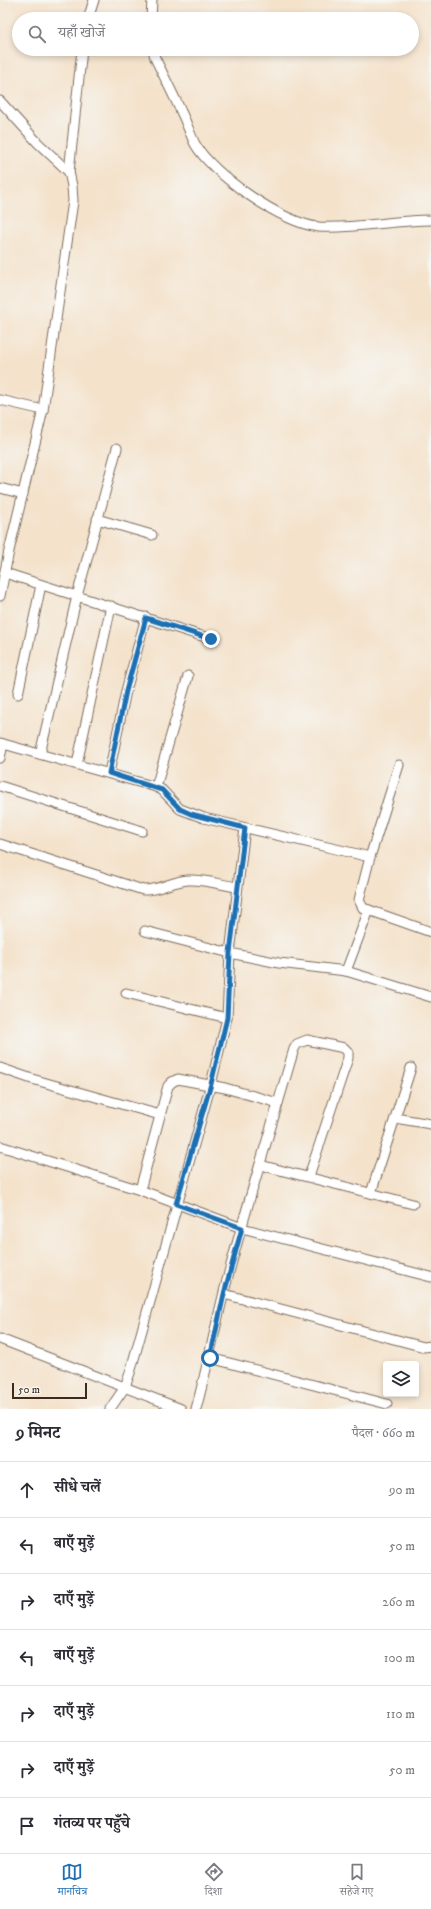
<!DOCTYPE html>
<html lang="hi">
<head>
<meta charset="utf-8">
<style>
  :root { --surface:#fff; --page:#f2f2f3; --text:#2b2b33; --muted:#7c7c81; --line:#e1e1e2; --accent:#1f6fb2 }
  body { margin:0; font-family:"IM FELL DW Pica","Noto Serif Devanagari",serif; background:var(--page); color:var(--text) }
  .controls { position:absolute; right:12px; bottom:12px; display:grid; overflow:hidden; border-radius:4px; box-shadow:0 2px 6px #0003 }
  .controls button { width:36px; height:36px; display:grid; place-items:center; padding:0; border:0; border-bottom:1px solid var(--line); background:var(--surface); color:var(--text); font:20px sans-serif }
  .scale { position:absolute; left:12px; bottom:10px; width:75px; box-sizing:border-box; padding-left:4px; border:2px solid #3b2a1e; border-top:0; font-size:11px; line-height:14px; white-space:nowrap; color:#3b2a1e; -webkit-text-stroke:3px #f6f6f2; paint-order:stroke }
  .stop { position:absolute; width:12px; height:12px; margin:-9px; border:3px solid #1f6fb2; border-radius:50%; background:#fff }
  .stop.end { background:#1f6fb2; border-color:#fff; box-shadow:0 1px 4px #0008 }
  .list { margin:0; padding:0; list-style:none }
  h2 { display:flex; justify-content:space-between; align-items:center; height:52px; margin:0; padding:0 16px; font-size:17px }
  h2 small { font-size:13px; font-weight:400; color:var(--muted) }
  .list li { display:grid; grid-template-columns:26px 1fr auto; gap:12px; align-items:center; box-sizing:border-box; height:56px; padding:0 16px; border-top:1px solid var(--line) }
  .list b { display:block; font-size:15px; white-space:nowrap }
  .list em { font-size:13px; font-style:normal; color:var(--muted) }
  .icon { flex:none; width:22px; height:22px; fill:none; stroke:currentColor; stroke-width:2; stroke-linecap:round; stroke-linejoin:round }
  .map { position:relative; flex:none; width:431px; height:1409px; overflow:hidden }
  .search { position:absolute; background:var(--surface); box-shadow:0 2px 6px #0003; left:12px; right:12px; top:12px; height:44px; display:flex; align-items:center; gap:10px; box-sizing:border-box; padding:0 14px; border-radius:22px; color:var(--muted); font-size:15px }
  .sheet { height:444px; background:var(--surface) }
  nav { display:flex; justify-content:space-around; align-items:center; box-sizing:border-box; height:56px; border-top:1px solid var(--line); background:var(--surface); font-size:11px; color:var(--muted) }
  nav a { display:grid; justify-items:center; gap:2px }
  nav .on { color:var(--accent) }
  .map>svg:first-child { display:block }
</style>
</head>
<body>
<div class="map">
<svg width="431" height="1409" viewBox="0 0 431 1409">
  <rect width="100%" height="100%" fill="#f6f6f2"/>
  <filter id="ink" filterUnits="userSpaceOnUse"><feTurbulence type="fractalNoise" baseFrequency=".025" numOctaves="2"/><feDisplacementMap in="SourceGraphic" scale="8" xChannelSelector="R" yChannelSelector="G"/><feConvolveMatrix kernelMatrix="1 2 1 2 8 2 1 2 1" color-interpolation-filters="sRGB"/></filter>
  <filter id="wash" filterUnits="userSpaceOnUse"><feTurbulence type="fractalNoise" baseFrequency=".012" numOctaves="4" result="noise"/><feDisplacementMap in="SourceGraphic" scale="16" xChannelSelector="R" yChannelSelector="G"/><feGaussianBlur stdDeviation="0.9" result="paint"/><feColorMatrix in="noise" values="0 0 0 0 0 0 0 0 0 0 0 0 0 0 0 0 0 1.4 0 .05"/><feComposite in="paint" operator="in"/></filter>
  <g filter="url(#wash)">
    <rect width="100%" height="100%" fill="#f4e2cb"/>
  </g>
  <g filter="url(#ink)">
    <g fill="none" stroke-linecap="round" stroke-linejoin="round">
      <defs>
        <g id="street">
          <path d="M88 19 94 0"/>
          <path d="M151 19 152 0"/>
          <path d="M153 49 155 58C165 78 175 98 184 118 188 127 191 136 195 144 212 174 283 224 319 227 356 229 394 220 431 220"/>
          <path d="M0 101 38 143 69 172 72 186 73 201 43 410 9 551 0 596"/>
          <path d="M69 172 82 49"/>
          <path d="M0 400 43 410"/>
          <path d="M0 488 23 494"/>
          <path d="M97 519 152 535"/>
          <path d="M5 573 211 639"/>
          <path d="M18 694 41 585"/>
          <path d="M0 743 156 787 162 790 180 809 204 818 370 857 359 900 363 908 431 932"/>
          <path d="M40 754 77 596 117 448"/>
          <path d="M0 758 3 744"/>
          <path d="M77 764 111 606"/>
          <path d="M109 773 126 691 146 617"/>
          <path d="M0 786 142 831"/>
          <path d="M156 787 188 676"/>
          <path d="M0 844 143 890C159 891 172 881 188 880 204 879 222 885 237 887"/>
          <path d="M370 857 399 765"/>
          <path d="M145 931 230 953 279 963 346 971 431 997"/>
          <path d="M346 971 369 910"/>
          <path d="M126 993 227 1018"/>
          <path d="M0 1068 32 1079 160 1115"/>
          <path d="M395 1118 431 1124"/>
          <path d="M0 1146 140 1190 242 1228 431 1277"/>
          <path d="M260 1165 413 1204"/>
          <path d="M140 1190 168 1086 172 1082 178 1079 225 1088 278 1103"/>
          <path d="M371 1193 411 1068"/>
          <path d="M224 1294 424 1347 431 1346"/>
          <path d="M0 1339 181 1409"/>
          <path d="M210 1358 387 1404"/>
          <path d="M110 1409 125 1387 130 1373 211 1084 227 1018 230 953 245 828"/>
          <path d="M196 1409C209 1361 218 1312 231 1265 251 1192 273 1121 294 1049L297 1044 307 1040 344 1048 348 1052V1058L309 1176"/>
        </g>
      </defs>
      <use href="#street" stroke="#7c6a5b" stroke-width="11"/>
      <use href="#street" stroke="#fff" stroke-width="9"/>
    </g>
  </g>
  <g fill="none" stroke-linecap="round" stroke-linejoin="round" filter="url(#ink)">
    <path stroke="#1f6fb2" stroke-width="5" d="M210 1358 224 1294 242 1228 176 1204 211 1084 227 1018 230 953 245 828 191 814 180 809 162 790 109 773 126 691 146 618 211 639"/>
  </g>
</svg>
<div class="controls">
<button><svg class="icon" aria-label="layers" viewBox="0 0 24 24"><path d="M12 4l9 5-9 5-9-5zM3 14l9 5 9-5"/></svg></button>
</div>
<div class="scale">50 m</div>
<div class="stop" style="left:210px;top:1358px"></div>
<div class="stop end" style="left:211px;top:639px"></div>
<div class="search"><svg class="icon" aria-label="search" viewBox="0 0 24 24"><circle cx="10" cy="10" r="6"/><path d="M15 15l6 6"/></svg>यहाँ खोजें</div>
</div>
<section class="sheet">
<h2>9 मिनट<small>पैदल · 660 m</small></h2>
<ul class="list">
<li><svg class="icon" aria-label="ahead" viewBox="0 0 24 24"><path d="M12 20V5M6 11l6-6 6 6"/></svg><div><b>सीधे चलें</b></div><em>90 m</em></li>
<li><svg class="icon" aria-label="left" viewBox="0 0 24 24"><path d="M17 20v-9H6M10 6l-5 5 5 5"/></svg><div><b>बाएँ मुड़ें</b></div><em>50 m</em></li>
<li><svg class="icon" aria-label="right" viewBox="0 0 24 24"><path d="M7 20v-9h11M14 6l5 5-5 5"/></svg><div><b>दाएँ मुड़ें</b></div><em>260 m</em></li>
<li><svg class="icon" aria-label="left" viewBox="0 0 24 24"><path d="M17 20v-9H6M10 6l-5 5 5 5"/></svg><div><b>बाएँ मुड़ें</b></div><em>100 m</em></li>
<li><svg class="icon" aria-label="right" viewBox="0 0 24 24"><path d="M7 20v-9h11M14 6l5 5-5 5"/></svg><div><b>दाएँ मुड़ें</b></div><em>110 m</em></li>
<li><svg class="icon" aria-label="right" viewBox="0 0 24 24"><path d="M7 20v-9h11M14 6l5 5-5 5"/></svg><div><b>दाएँ मुड़ें</b></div><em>50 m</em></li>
<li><svg class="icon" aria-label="arrive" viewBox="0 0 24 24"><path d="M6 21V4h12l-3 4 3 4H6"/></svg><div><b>गंतव्य पर पहुँचे</b></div></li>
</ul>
</section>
<nav>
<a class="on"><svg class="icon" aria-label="map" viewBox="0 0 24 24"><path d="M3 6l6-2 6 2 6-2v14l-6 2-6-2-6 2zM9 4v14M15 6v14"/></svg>मानचित्र</a>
<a><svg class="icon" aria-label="directions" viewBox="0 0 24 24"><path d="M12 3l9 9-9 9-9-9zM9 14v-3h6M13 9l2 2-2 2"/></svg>दिशा</a>
<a><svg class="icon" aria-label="saved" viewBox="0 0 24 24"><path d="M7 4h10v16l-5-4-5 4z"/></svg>सहेजे गए</a>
</nav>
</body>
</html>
